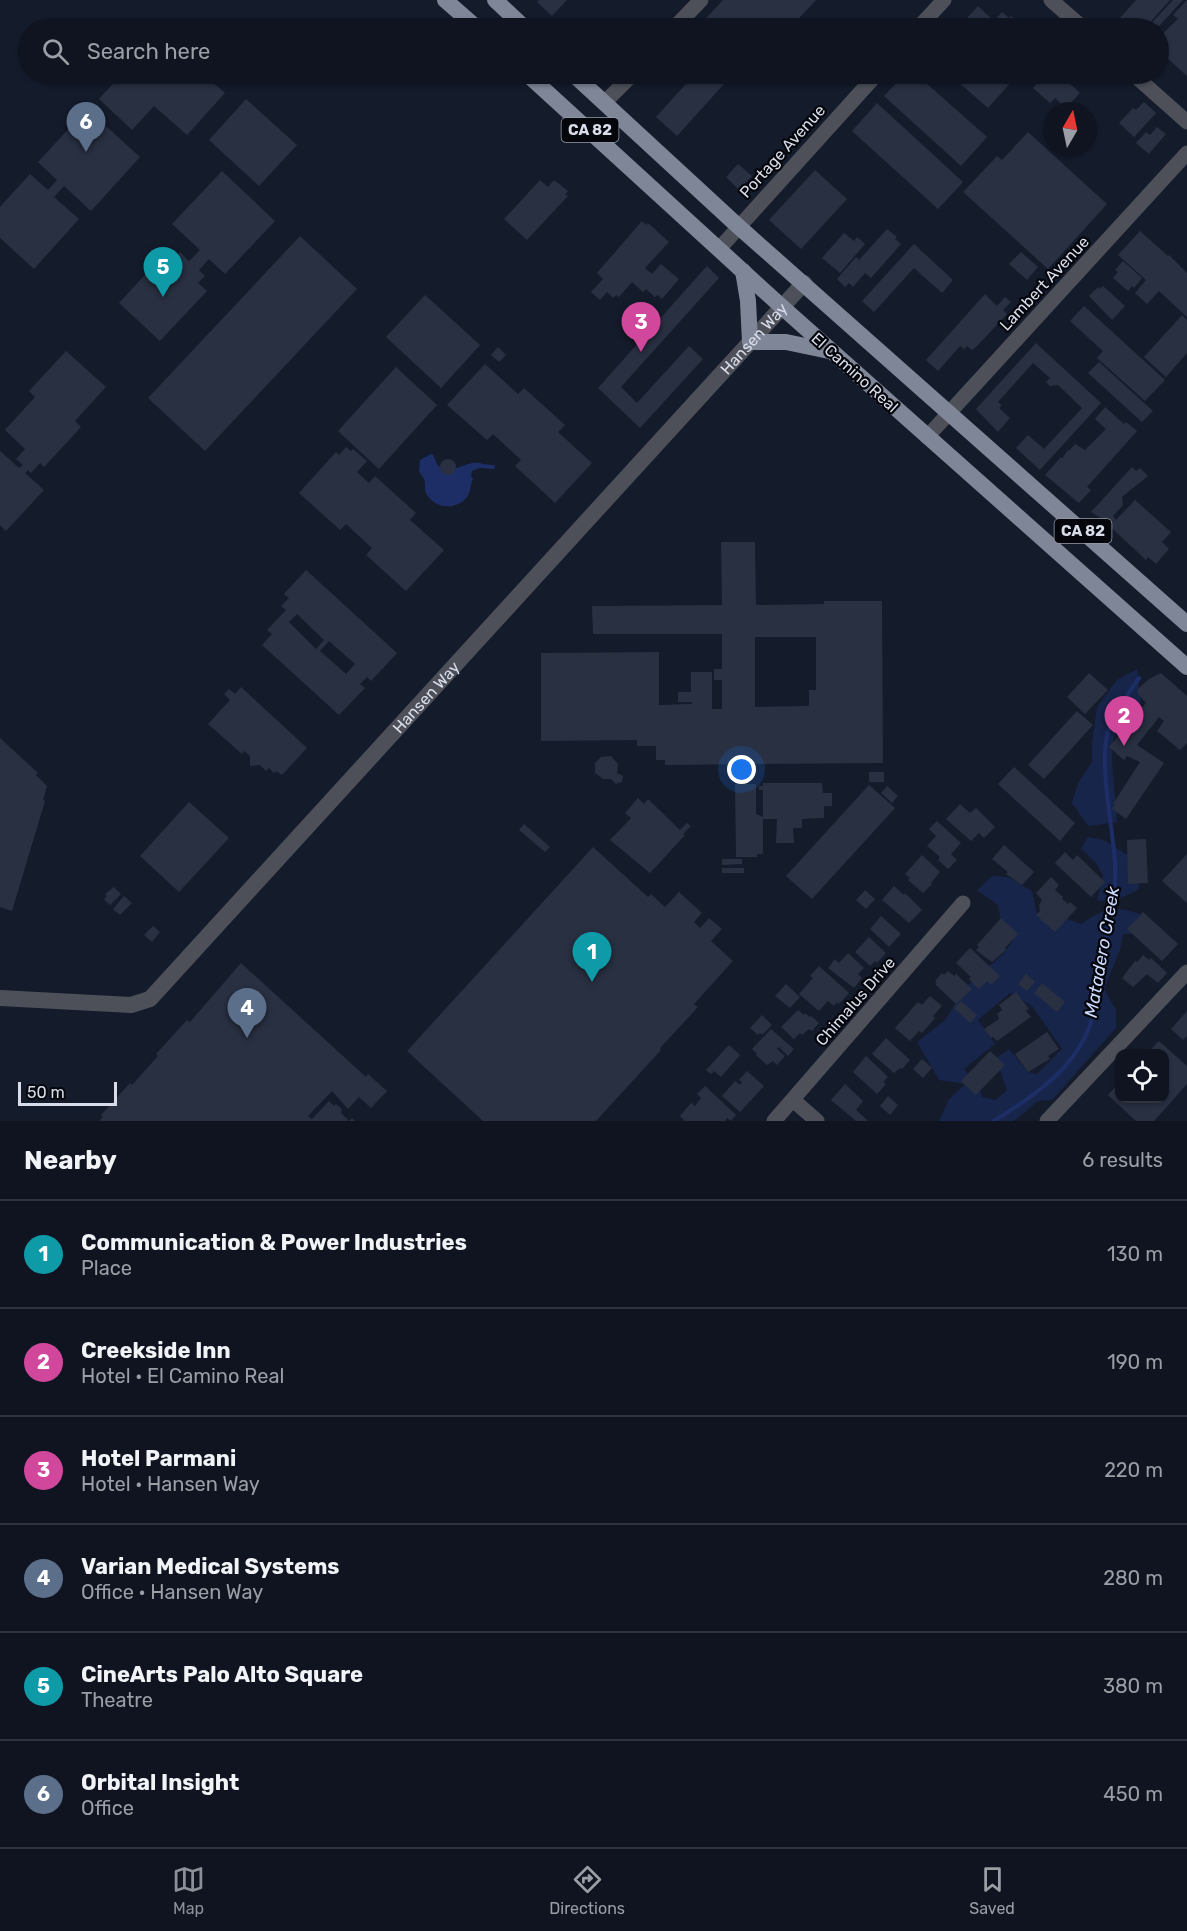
<!DOCTYPE html>
<html lang="en">
<head>
<meta charset="utf-8">
<style>
  :root { --surface:#0f1420; --page:#181d29; --text:#f1f3f6; --muted:#9b9ea5; --line:#2f333e; --accent:#8c9099 }
  body { margin:0; font-family:Rubik,sans-serif; background:var(--page); color:var(--text) }
  .controls { position:absolute; right:18px; bottom:18px; display:grid; overflow:hidden; border-radius:12px; box-shadow:0 2px 4px #0004 }
  .controls button { width:54px; height:54px; display:grid; place-items:center; padding:0; border:0; border-bottom:2px solid var(--line); background:var(--surface); color:var(--text); font:30px sans-serif }
  .compass { position:absolute; left:1043px; top:102px; width:54px; height:54px; border-radius:50%; background:var(--surface); box-shadow:0 2px 4px #0004; rotate:9deg }
  .scale { position:absolute; left:18px; bottom:15px; width:99px; box-sizing:border-box; padding-left:6px; border:3px solid #d8dde9; border-top:0; font-size:16px; line-height:21px; white-space:nowrap; color:#d8dde9; -webkit-text-stroke:4px #04060c; paint-order:stroke }
  .you { position:absolute; left:742px; top:770px; width:21px; height:21px; margin:-15px; border:4px solid #fff; border-radius:50%; background:#1a73e8; box-shadow:0 0 0 9px #1a73e833 }
  .badge { display:grid; place-items:center; width:39px; height:39px; border-radius:50%; background:var(--accent); color:#fff; font-size:20px; font-weight:700 }
  .pin { position:absolute; translate:-50% -50px; filter:drop-shadow(0 2px 3px #0008) }
  .pin::after { content:''; position:absolute; top:32px; width:21px; height:18px; background:inherit; clip-path:polygon(0 0,100% 0,50% 100%) }
  .list { margin:0; padding:0; list-style:none }
  h2 { display:flex; justify-content:space-between; align-items:center; height:78px; margin:0; padding:0 24px; font-size:26px }
  h2 small { font-size:20px; font-weight:400; color:var(--muted) }
  .list li { display:grid; grid-template-columns:39px 1fr auto; gap:18px; align-items:center; box-sizing:border-box; height:108px; padding:0 24px; border-top:2px solid var(--line) }
  .list b { display:block; font-size:22px; white-space:nowrap }
  .list p { margin:0; font-size:20px; white-space:nowrap; color:var(--muted) }
  .list em { font-size:20px; font-style:normal; color:var(--muted) }
  .icon { flex:none; width:33px; height:33px; fill:none; stroke:currentColor; stroke-width:2; stroke-linecap:round; stroke-linejoin:round }
  .map { position:relative; flex:none; width:1187px; height:1121px; overflow:hidden }
  .search { position:absolute; background:var(--surface); box-shadow:0 2px 4px #0004; left:18px; right:18px; top:18px; height:66px; display:flex; align-items:center; gap:15px; box-sizing:border-box; padding:0 21px; border-radius:33px; color:var(--muted); font-size:22px }
  .sheet { height:726px; background:var(--surface) }
  nav { display:flex; justify-content:space-around; align-items:center; box-sizing:border-box; height:84px; border-top:2px solid var(--line); background:var(--surface); font-size:16px; color:var(--muted) }
  nav a { display:grid; justify-items:center; gap:3px }
  nav .on { color:var(--accent) }
  .map>svg:first-child { display:block }
</style>
</head>
<body>
<div class="map">
<svg width="1187" height="1121" viewBox="0 0 1187 1121">
  <rect width="100%" height="100%" fill="#141b2b"/>
  <g fill="#18254a" fill-rule="evenodd">
    <path d="M1137 669 1141 703 1113 740 1112 760 1117 822 1088 826 1072 803 1078 783 1092 762V743L1097 707 1117 680Z"/>
    <path d="M1088 837 1104 840 1134 859 1139 889C1126 896 1112 904 1097 900L1103 876 1096 863 1081 848Z"/>
    <path d="M992 876 1008 877 1032 891 1037 914 1057 915 1081 924C1107 907 1113 905 1143 915L1139 933 1123 934 1120 950 1104 989 1116 1010V1028L1052 1100 1038 1101 1014 1121H939L949 1099 966 1084 939 1080 917 1042 944 1021 968 985 1004 953 1014 939 1001 922 998 905 977 890ZM1010 993 1032 1006 1062 1049 1036 1075 1027 1071 1009 1049 996 1058 1007 1090 996 1100 982 1097 979 1085 964 1069 995 1044 978 1020Z"/>
  </g>
  <path fill="#1d2e67" d="M431 454 433 455 438 466C461 474 461 461 481 463L482 467 472 471 471 476 473 479C470 485 471 491 467 497 456 511 434 509 426 493 424 488 426 484 424 479 423 476 420 474 419 471L420 460Z"/>
  <g fill="none" stroke-linecap="round" stroke-linejoin="round">
    <g stroke="#1d2e67" stroke-width="4">
      <path d="M481 466 493 467"/>
      <path d="M994 1121C1041 1091 1084 1063 1096 1005 1101 986 1100 965 1104 946 1110 919 1117 893 1115 865 1114 831 1097 758 1109 729 1116 710 1128 694 1139 678"/>
    </g>
  </g>
  <g fill="#293042" fill-rule="evenodd">
    <path d="M539 0H567L552 16 537 2Z"/>
    <path d="M723 0H816L790 28H697Z"/>
    <path d="M1136 0H1170L1145 28H1111Z"/>
    <path d="M1173 0H1183L1159 26 1157 24 1154 28H1147Z"/>
    <path d="M1187 0V76L1165 56 1158 63V38L1178 19 1173 15Z"/>
    <path d="M978 6 994 21 1002 12 1009 18 1011 16 1025 28H958Z"/>
    <path d="M122 74H203L225 93 187 135 154 106 132 130 99 99Z"/>
    <path d="M695 74 732 75 677 136 656 117Z"/>
    <path d="M905 74H916L987 137 961 166 884 96Z"/>
    <path d="M949 74H1006L1013 80 988 108Z"/>
    <path d="M1046 74H1078L1069 83 1080 93 1066 108 1055 98 1050 103 1033 88Z"/>
    <path d="M246 99 297 145 259 186 209 140Z"/>
    <path d="M1144 102 1156 113 1134 137 1119 123 1133 108 1136 110Z"/>
    <path d="M877 103 963 182 938 209 852 131Z"/>
    <path d="M87 109 140 157 91 211 64 186 54 197 79 219 34 269 0 238V207L30 174 48 190 57 180 38 162Z"/>
    <path d="M1157 127 1166 134 1149 154 1136 143 1146 132 1150 135Z"/>
    <path d="M1028 132 1107 204 1048 269 963 192 997 156 1002 160Z"/>
    <path d="M738 164 752 176 739 190 726 177Z"/>
    <path d="M815 170 847 199 801 249 769 220Z"/>
    <path d="M222 171 275 221 225 274 209 259 199 270 205 276 198 283 207 291 160 341 119 303 165 253 173 260 180 252 189 261 200 250 172 224Z"/>
    <path d="M540 180 548 187 554 180 568 191 565 194 568 196 527 240 504 219Z"/>
    <path d="M642 221 646 225 648 223 669 242 645 268 652 274 661 264 679 279 662 299 658 295 655 297 646 289 643 292 632 282 619 297 616 295 613 298 607 292 600 300 591 292 603 279 597 273Z"/>
    <path d="M887 229 897 237 895 239 901 244 871 278 865 273 853 287 849 283 845 287 837 279 856 257 859 260Z"/>
    <path d="M1140 231 1168 256 1169 255 1187 273V317L1159 291 1147 304 1135 293 1146 280 1118 255Z"/>
    <path d="M844 233 854 241 857 237 865 244 840 273 822 258Z"/>
    <path d="M300 236 357 289 205 451 148 398Z"/>
    <path d="M914 244 953 280 942 293 914 268 874 312 862 301Z"/>
    <path d="M1021 252 1038 267 1027 280 1009 264Z"/>
    <path d="M1123 261 1142 278 1134 288 1132 286 1128 291 1113 278 1118 272 1115 270Z"/>
    <path d="M707 266 719 278 621 387 637 403 689 346 703 359 640 428 598 388Z"/>
    <path d="M1103 286 1125 306 1112 320 1089 296 1098 287 1100 289Z"/>
    <path d="M985 294 997 306 1005 297 1011 302 1003 310 1007 314 976 347 972 350 967 346 964 349 960 346 938 371 926 360Z"/>
    <path d="M425 295 480 345 441 388 386 337Z"/>
    <path d="M1084 306 1165 380 1145 401 1097 358 1103 351 1070 321Z"/>
    <path d="M1182 315 1187 320V353L1166 377 1144 357Z"/>
    <path d="M1036 343 1101 403 1040 470 1016 448 1028 435 1044 449 1082 408 1058 385 1050 386 1046 382 1050 378 1033 363 998 402 1002 405 999 408 1010 418 998 432 976 409Z"/>
    <path d="M498 347 506 355 499 362 491 355Z"/>
    <path d="M66 351 106 387 75 421 81 427 44 467 40 463 31 473 28 470 25 473 44 490 6 531 0 525V451L19 468 23 465 16 459 25 449 5 430 35 397 29 391Z"/>
    <path d="M1099 362 1153 411 1142 422 1088 373Z"/>
    <path d="M485 364 518 394 524 388 565 425 558 432 592 463 555 503 515 466 521 460 493 434 487 440 447 405Z"/>
    <path d="M396 367 437 405 379 469 338 431Z"/>
    <path d="M1105 407 1124 424 1126 422 1137 431 1087 487 1091 490 1079 503 1045 475 1061 457 1062 459 1068 450 1069 451 1075 444 1085 450 1106 429 1095 419Z"/>
    <path d="M346 447 351 451 353 449 367 461 357 472 369 483 375 476 416 513 410 520 444 550 406 591 366 555 372 548 346 524 340 530 299 493 336 452 339 455Z"/>
    <circle cx="448" cy="467" r="8"/>
    <path d="M1132 467 1136 471 1140 468 1148 476 1122 497 1123 505 1113 516 1116 520 1135 500 1171 532 1162 542 1169 549 1156 564 1148 557 1146 560 1102 519 1091 512Z"/>
    <path d="M721 542H755L756 605 824 604V601H882L883 763 665 765V760H656V746H637V740L541 741V653L659 652V705L692 704V702H678V692H691V672H712V709H722V680H714V669H722V634H593L592 606 722 605ZM755 637H816V690H809V706L755 707Z"/>
    <path d="M306 570 397 653 371 681 367 677 360 684 365 688 339 715 262 645 272 634 267 630 286 610 281 606 289 598 284 594ZM297 614 324 640 316 649 289 622ZM329 641 355 664 346 674 320 651Z"/>
    <path d="M1089 673 1108 690 1085 714 1067 697Z"/>
    <path d="M1161 673 1187 696V743L1180 750 1157 731 1164 721 1159 717 1137 745 1164 763 1126 819 1112 809 1115 805 1113 804 1140 762 1127 756 1124 760 1109 747 1146 703 1138 694V689L1149 679Z"/>
    <path d="M241 687 307 748 282 775 276 771 274 773 269 768 266 771 260 765 250 766V756L244 751 242 754 208 724 230 700 224 694 229 689 235 694Z"/>
    <path d="M1077 711 1093 725 1044 779 1028 765Z"/>
    <path d="M0 738 38 773 36 775 47 786 43 800 45 801 12 911 0 907Z"/>
    <path d="M611 756 618 764 617 773 623 776 622 782 616 784 611 779H603L595 773V763L601 757Z"/>
    <path d="M1014 767 1075 823 1060 841 998 784Z"/>
    <rect x="869" y="772" width="15" height="10"/>
    <path d="M763 783H822L823 793H832V806H824V818L802 819V828H793L794 843H776L777 819H763V854H757V857H736L735 784H756V814L763 817V790H759V786H763Z"/>
    <path d="M869 785 895 808 812 899 786 876Z"/>
    <path d="M887 786 898 796 892 803 881 793Z"/>
    <path d="M638 798 644 804 648 799 680 830 687 823 691 826 683 834 685 835 650 873 610 840 631 818 625 813Z"/>
    <path d="M189 802 229 838 179 892 140 856Z"/>
    <path d="M960 804 970 813 976 808 995 827 984 838 979 833 971 841 946 819Z"/>
    <path d="M937 821 961 843 951 854 957 860 948 869 938 860 940 857 927 846 936 836 929 829Z"/>
    <path d="M524 824 550 847 545 852 519 830Z"/>
    <path d="M1146 839 1148 883 1128 884 1127 840Z"/>
    <path d="M1004 845 1034 872 1022 885 1006 874 1008 872 992 859Z"/>
    <path d="M593 847 648 897 651 894 665 907 679 892 702 913 694 922 700 928 709 918 722 929 711 941 733 961 694 1004 698 1007 660 1048 661 1050 596 1121H483L407 1051Z"/>
    <path d="M1065 852 1073 860 1077 855 1105 882 1091 897 1055 863Z"/>
    <path d="M1187 854V903L1162 881Z"/>
    <path d="M922 855 940 872 931 883 932 884 923 893 908 880 910 878 905 874Z"/>
    <path d="M722 859H742V864L722 865Z"/>
    <rect x="722" y="868" width="22" height="5"/>
    <path d="M1051 877 1059 885 1055 890 1063 897 1062 899 1068 904 1070 902 1077 908 1055 932 1036 915 1040 911 1039 905 1042 900 1036 893Z"/>
    <path d="M894 886 904 895 905 893 922 910 909 923 882 900Z"/>
    <path d="M114 887 121 894 110 905 104 899 107 896 105 894Z"/>
    <path d="M865 890 875 899 866 909 856 900Z"/>
    <path d="M124 896 132 903 120 915 113 909Z"/>
    <path d="M1143 912 1178 944 1162 961 1127 929Z"/>
    <path d="M881 916 901 934 889 947 870 929Z"/>
    <path d="M1001 918 1018 934 1005 948 1006 950 992 962 976 950 979 947 977 945Z"/>
    <path d="M153 926 160 932 152 942 144 935Z"/>
    <path d="M869 937 886 953 877 963 875 961 870 966 855 952Z"/>
    <path d="M970 948 1000 976 991 985 987 981 979 989 969 979 971 977 956 963Z"/>
    <path d="M848 953 864 968 858 974 862 978 854 988 828 968 835 959 839 963Z"/>
    <path d="M1143 955 1149 960 1151 958 1167 973 1158 983 1147 974 1133 987 1122 978 1135 961 1137 962Z"/>
    <path d="M241 963 366 1077 368 1074 387 1091 371 1108 359 1097 348 1109 332 1091 308 1116 312 1119 329 1101 334 1106 336 1104 342 1109 341 1113 349 1121 352 1118 355 1121H99L103 1117 101 1115 130 1083 132 1085 158 1056 156 1054 187 1020 190 1022Z"/>
    <path d="M819 966 849 993 839 1004 837 1002 834 1006 828 1001 819 1011 799 994 813 978 810 976Z"/>
    <path d="M948 971 954 976 956 974 972 989 956 1004 935 984 937 983 935 981 942 973 944 975Z"/>
    <path d="M1026 974 1035 982 1027 991 1018 984Z"/>
    <path d="M1042 983 1065 1002 1057 1012 1034 993Z"/>
    <path d="M786 984 800 997 790 1008 775 996Z"/>
    <path d="M1016 992 1029 1009 1026 1011 1031 1017 997 1041 993 1037 991 1038 984 1029 999 1019 997 1014 1002 1010 999 1005Z"/>
    <path d="M930 996 942 1006 933 1016 935 1018 922 1033 919 1031 910 1041 895 1028 918 1002 922 1005Z"/>
    <path d="M961 1001 977 1015 970 1023 954 1008Z"/>
    <path d="M798 1010 804 1015 805 1013 810 1017 811 1016 819 1023 812 1031 809 1029 802 1035 800 1033 794 1039 781 1027Z"/>
    <path d="M1187 1011V1036L1183 1040 1171 1029Z"/>
    <path d="M762 1015 772 1025 762 1035 760 1033 758 1035 750 1028Z"/>
    <path d="M771 1029 794 1049 788 1056 779 1047 777 1049 785 1056 777 1065 773 1061 767 1065 756 1055 757 1054 752 1049Z"/>
    <path d="M1047 1032 1059 1049 1048 1056 1050 1059 1028 1072 1015 1054Z"/>
    <path d="M886 1038 910 1060 902 1069 900 1068 894 1073 872 1054Z"/>
    <path d="M1159 1041 1187 1066V1084L1154 1121H1136L1108 1095 1120 1082V1098H1164V1054H1146Z"/>
    <path d="M729 1045 740 1055 721 1077 714 1071 711 1074 706 1070Z"/>
    <path d="M990 1051 1005 1065 976 1095 961 1081Z"/>
    <path d="M866 1056 888 1077 883 1082 886 1084 877 1094 853 1072Z"/>
    <path d="M922 1059 932 1068 923 1078 913 1069Z"/>
    <path d="M747 1071 764 1086 740 1112 722 1096 735 1081 740 1085 742 1082 739 1080Z"/>
    <path d="M845 1084 863 1101 856 1110 868 1121H856L831 1100Z"/>
    <path d="M705 1086 736 1115 731 1121 727 1118 725 1121H685L680 1116 691 1103 695 1106 701 1098 697 1094Z"/>
    <path d="M888 1096 898 1105 890 1115 880 1106Z"/>
  </g>
  <g fill="none" stroke-linecap="round" stroke-linejoin="round">
    <g stroke="#4d5059" stroke-width="15">
      <path d="M1051 0 1083 28"/>
      <path d="M674 28 701 0"/>
      <path d="M918 28 944 0"/>
      <path d="M1133 74 1187 122"/>
      <path d="M604 103 633 74"/>
      <path d="M719 249 877 74"/>
      <path d="M927 437 1187 153"/>
      <path d="M793 1100 817 1121"/>
      <path d="M774 1121 963 903"/>
      <path d="M1047 1121 1187 972"/>
    </g>
    <path stroke="#4d5059" stroke-width="16" id="s1" d="M0 998 131 1005 150 999 804 283"/>
    <g stroke="#7f8698" stroke-width="16">
      <path d="M445 0 477 28"/>
      <path d="M495 0 525 28"/>
      <path d="M527 74 782 307 1187 667"/>
      <path d="M573 74 739 227 1187 624"/>
      <path d="M743 271 748 301 750 342H786L829 351"/>
    </g>
  </g>
  <g text-anchor="middle" stroke-width="4.5" stroke-linejoin="round" paint-order="stroke">
    <g fill="#04060c" stroke="#989ca7" stroke-width="1.5">
      <rect x="561.5" y="118" width="57" height="24" rx="4.5"/>
      <rect x="1054.5" y="519" width="57" height="24" rx="4.5"/>
    </g>
    <g font-size="15" font-weight="bold" fill="#d8dde9">
      <text x="590" y="135">CA 82</text>
      <text x="1083" y="536">CA 82</text>
    </g>
    <g font-size="16" fill="#d8dde9" stroke="#04060c">
      <text transform="translate(782 151) rotate(-48)" y="6">Portage Avenue</text>
      <text transform="translate(1044 283) rotate(-47)" y="6">Lambert Avenue</text>
      <text dy="6" stroke="none"><textPath href="#s1" startOffset="1046">Hansen Way</textPath></text>
      <text transform="translate(855 372) rotate(42)" y="6">El Camino Real</text>
      <text dy="6" stroke="none"><textPath href="#s1" startOffset="560">Hansen Way</textPath></text>
      <text transform="translate(855 1001) rotate(-49)" y="6">Chimalus Drive</text>
    </g>
    <g font-size="18" font-style="italic" fill="#cbdafe" stroke="#04060c">
      <text transform="translate(1102 952) rotate(-80)" y="6">Matadero Creek</text>
    </g>
  </g>
</svg>
<div class="controls">
<button><svg class="icon" aria-label="locate" viewBox="0 0 24 24"><circle cx="12" cy="12" r="6"/><path d="M12 2v4M12 18v4M2 12h4M18 12h4"/></svg></button>
</div>
<svg class="compass" viewBox="-18 -18 36 36"><path d="M0-13l5 13h-10z" fill="#e53935"/><path d="M0 13l5-13h-10z" fill="#9b9ea5"/></svg>
<div class="scale">50 m</div>
<div class="you"></div>
<div class="pin badge" style="left:592px;top:982px;background:#0f9aa8">1</div>
<div class="pin badge" style="left:1124px;top:746px;background:#d1479c">2</div>
<div class="pin badge" style="left:641px;top:352px;background:#d1479c">3</div>
<div class="pin badge" style="left:247px;top:1038px;background:#5c6f8a">4</div>
<div class="pin badge" style="left:163px;top:297px;background:#0f9aa8">5</div>
<div class="pin badge" style="left:86px;top:152px;background:#5c6f8a">6</div>
<div class="search"><svg class="icon" aria-label="search" viewBox="0 0 24 24"><circle cx="10" cy="10" r="6"/><path d="M15 15l6 6"/></svg>Search here</div>
</div>
<section class="sheet">
<h2>Nearby<small>6 results</small></h2>
<ul class="list">
<li><span class="badge" style="background:#0f9aa8">1</span><div><b>Communication &amp; Power Industries</b><p>Place</p></div><em>130 m</em></li>
<li><span class="badge" style="background:#d1479c">2</span><div><b>Creekside Inn</b><p>Hotel · El Camino Real</p></div><em>190 m</em></li>
<li><span class="badge" style="background:#d1479c">3</span><div><b>Hotel Parmani</b><p>Hotel · Hansen Way</p></div><em>220 m</em></li>
<li><span class="badge" style="background:#5c6f8a">4</span><div><b>Varian Medical Systems</b><p>Office · Hansen Way</p></div><em>280 m</em></li>
<li><span class="badge" style="background:#0f9aa8">5</span><div><b>CineArts Palo Alto Square</b><p>Theatre</p></div><em>380 m</em></li>
<li><span class="badge" style="background:#5c6f8a">6</span><div><b>Orbital Insight</b><p>Office</p></div><em>450 m</em></li>
</ul>
</section>
<nav>
<a class="on"><svg class="icon" aria-label="map" viewBox="0 0 24 24"><path d="M3 6l6-2 6 2 6-2v14l-6 2-6-2-6 2zM9 4v14M15 6v14"/></svg>Map</a>
<a><svg class="icon" aria-label="directions" viewBox="0 0 24 24"><path d="M12 3l9 9-9 9-9-9zM9 14v-3h6M13 9l2 2-2 2"/></svg>Directions</a>
<a><svg class="icon" aria-label="saved" viewBox="0 0 24 24"><path d="M7 4h10v16l-5-4-5 4z"/></svg>Saved</a>
</nav>
</body>
</html>
